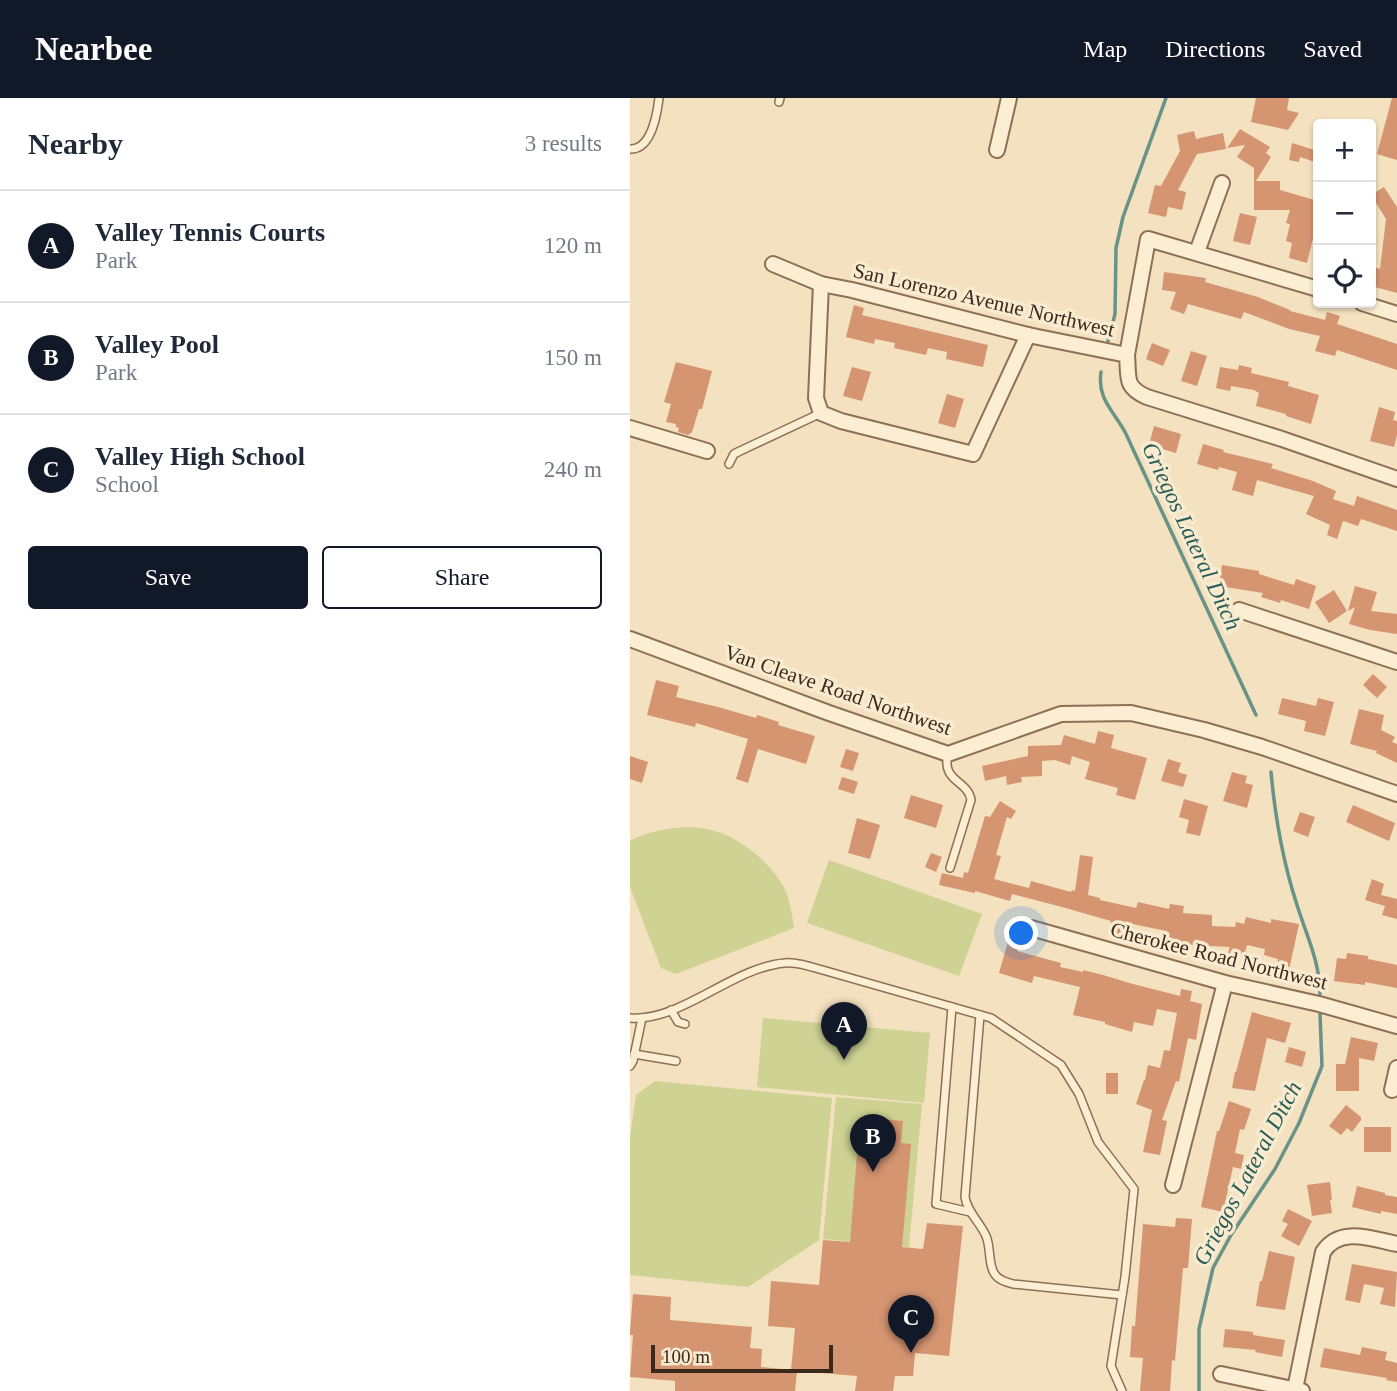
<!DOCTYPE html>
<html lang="en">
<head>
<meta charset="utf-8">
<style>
  :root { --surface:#fff; --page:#f2f2f3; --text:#1f2937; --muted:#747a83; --line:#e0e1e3; --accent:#111827 }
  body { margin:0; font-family:"Times New Roman",serif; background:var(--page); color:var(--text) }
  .controls { position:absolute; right:21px; top:21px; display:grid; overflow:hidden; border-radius:7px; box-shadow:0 2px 5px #0004 }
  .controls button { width:63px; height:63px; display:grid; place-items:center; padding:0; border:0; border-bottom:2px solid var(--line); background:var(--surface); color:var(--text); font:35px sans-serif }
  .scale { position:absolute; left:21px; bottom:18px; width:182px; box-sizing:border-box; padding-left:7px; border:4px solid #3b291b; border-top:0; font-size:19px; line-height:24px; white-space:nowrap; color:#3b291b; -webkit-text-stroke:5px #f9ebd0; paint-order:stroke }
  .you { position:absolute; left:392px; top:836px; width:24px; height:24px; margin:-18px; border:5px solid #fff; border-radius:50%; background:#1a73e8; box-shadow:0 0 0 10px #1a73e833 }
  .badge { display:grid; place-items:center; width:46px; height:46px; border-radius:50%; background:var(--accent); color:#fff; font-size:23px; font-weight:700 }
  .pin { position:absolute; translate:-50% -58px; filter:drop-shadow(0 2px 4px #0008) }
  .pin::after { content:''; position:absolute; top:37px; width:24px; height:21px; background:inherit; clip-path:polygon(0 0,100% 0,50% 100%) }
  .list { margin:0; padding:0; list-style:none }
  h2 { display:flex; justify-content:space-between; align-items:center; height:91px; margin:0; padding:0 28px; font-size:30px }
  h2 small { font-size:23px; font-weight:400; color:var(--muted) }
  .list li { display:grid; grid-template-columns:46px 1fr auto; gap:21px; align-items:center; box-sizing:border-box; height:112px; padding:0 28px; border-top:2px solid var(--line) }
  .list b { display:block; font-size:26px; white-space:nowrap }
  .list p { margin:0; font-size:23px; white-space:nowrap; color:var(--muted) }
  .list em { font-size:23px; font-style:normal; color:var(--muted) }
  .actions { display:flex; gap:14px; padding:21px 28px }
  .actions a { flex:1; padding:16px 0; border:2px solid var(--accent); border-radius:7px; text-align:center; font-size:24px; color:var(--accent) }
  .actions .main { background:var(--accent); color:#fff }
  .icon { flex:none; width:38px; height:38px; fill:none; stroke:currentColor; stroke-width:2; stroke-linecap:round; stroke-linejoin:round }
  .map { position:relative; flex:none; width:767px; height:1293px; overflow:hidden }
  header { display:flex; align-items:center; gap:42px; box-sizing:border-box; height:98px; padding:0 35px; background:var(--accent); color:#fff }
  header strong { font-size:33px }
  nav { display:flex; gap:38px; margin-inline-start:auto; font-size:24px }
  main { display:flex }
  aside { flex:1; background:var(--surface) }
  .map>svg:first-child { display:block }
</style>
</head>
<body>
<header>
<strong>Nearbee</strong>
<nav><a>Map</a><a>Directions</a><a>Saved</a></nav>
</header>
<main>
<aside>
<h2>Nearby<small>3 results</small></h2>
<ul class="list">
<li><span class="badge">A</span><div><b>Valley Tennis Courts</b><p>Park</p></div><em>120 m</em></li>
<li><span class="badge">B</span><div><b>Valley Pool</b><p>Park</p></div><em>150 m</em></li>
<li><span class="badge">C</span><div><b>Valley High School</b><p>School</p></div><em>240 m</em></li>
</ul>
<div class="actions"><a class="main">Save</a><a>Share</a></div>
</aside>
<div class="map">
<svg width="767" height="1293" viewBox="0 0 767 1293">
  <rect width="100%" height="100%" fill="#f3e1bf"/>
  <g fill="#ced292">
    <path d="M59 729C66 730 74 730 81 732 108 738 140 764 153 788 160 800 162 816 164 830L46 876 31 870 0 789V743C19 733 38 730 59 729Z"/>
    <path d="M199 762 352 816 329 878 177 825Z"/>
    <path d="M133 920 300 935 294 1005 127 989Z"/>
    <path d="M25 983 202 1000 189 1142 118 1189 0 1177V1039L6 997Z"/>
    <path d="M206 999 292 1006 279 1149 193 1141Z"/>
  </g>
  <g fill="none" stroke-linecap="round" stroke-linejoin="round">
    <g stroke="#699386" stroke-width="3.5">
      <path d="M478 243 485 216 486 150 493 119 536 0"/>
      <path d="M471 274C467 301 483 312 495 334 500 344 504 354 509 364L626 617"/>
      <path d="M641 674C645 718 653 764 667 807 676 836 690 864 690 896"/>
      <path d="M569 1293V1231L583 1170 601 1137 645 1071 669 1025 692 968 690 916"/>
    </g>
  </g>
  <g fill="#d59571">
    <path d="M626 0H659L657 12 669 15 658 32 621 24Z"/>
    <path d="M762 0H767V62L747 56Z"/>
    <path d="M610 31 640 49 636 55 641 59 626 83H650V92L688 103V127L687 133 685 132 677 165 659 160 662 145 656 143 660 126 656 125 660 112H624V70L607 59 615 47 597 50Z"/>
    <path d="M564 33 566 41 593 35 596 51 567 56 548 92 556 94 552 112 538 109 536 119 518 115 525 87 531 88 550 53 547 37Z"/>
    <path d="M662 45 688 53V65L670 59 669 64 659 62Z"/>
    <path d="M754 89 767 109V195L741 188V168L750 171 756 121 741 97Z"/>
    <path d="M610 115 627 119 620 147 603 143Z"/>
    <path d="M534 174 576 180 575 184 628 199 660 212V213L695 222 697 214 710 218 707 226 767 246V272L707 252 705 258 685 253 690 238 659 231 614 214 611 221 558 206 554 216 540 211 546 194 532 192Z"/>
    <path d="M224 207 234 210 232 217 358 247 353 269 316 261 317 254 298 250 296 257 264 250 265 245 245 241 244 246 216 239Z"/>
    <path d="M522 245 540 252 533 268 516 261Z"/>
    <path d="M561 253 577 258 567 288 551 283Z"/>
    <path d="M46 264 82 273 72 311H69L62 334 58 337 48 334 49 330 46 329V326L36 324 41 306 34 304Z"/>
    <path d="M609 267 622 270 621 275 659 284 658 288 689 297 681 326 656 318V316L626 308 629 295 624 292 601 288 600 293 586 290 590 269 608 272Z"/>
    <path d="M222 269 241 274 232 303 213 298Z"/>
    <path d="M317 296 334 301 325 330 308 325Z"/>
    <path d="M749 309 765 314 763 322 767 323V337L764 349 740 343Z"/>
    <path d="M524 328 551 336 546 355 519 347Z"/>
    <path d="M573 346 594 352 593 354 643 366 641 370 683 383 706 393 703 401 724 408 727 398 767 412V433L731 421 728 428 713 423 707 441 697 437 700 427 676 416 684 398 627 382 623 398 602 392 607 374 589 369 588 372 567 366Z"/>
    <path d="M592 467 629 473V476L664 487 666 481 686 488 679 511 651 502 650 505 631 499 633 495 589 488Z"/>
    <path d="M725 488 747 494 741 513 767 516V536L740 532 719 526 725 509 718 513Z"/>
    <path d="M704 492 717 513 699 525 685 504Z"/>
    <path d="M743 576 757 589 747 600 733 587Z"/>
    <path d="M26 582 49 588 46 599 88 609 126 620 127 617 149 624 148 627 185 638 176 666 128 651 118 685 106 681 118 641 66 625 65 629 17 617Z"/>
    <path d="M652 600 686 608 688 600 704 604 695 638 674 633 676 623 648 616Z"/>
    <path d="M729 611 754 617 751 632 765 639 762 644 767 646V665L746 655 747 653 720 646Z"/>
    <path d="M468 633 484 637 481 650 517 660 505 702 486 697 488 690 455 681 460 664 442 658 440 667 425 662 412 663V678L391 679 392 684 377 687 376 678 355 683 352 668 398 658V648L431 647 434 637 465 646Z"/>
    <path d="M216 651 229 655 223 673 210 669Z"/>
    <path d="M0 658 18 664 12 685 0 681Z"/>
    <path d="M538 661 551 665 548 674 557 677 553 689 531 683Z"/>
    <path d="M602 674 617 678 615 685 623 687 617 710 593 703Z"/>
    <path d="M212 679 228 684 224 696 208 691Z"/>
    <path d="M281 697 313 707 306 730 274 720Z"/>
    <path d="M554 701 578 708 570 738 556 735 559 722 549 719Z"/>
    <path d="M370 703 386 713 381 721 377 719 366 757 371 758 364 781 399 790 401 783 441 794 442 792 445 793 450 757 463 759 458 797 470 800V802L506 810 508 804 539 811 540 806 554 808 553 815 582 817V828L605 829 606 824 614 826 616 819 641 825V821L669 826 659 872 647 869 648 861 634 857 635 851 617 847 614 858 598 855 600 849 561 847 534 843 536 833 498 825 496 837 479 834 481 823 432 809 382 796 380 803 345 793V795L309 787 312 775 333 780 334 774 338 775 355 718 360 719Z"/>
    <path d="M723 707 765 725 759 743 716 724Z"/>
    <path d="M670 714 685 719 678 739 663 733Z"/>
    <path d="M227 720 250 727 240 761 218 755Z"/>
    <path d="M301 755 312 759 306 774 295 769Z"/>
    <path d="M742 781 754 786 751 797 767 801V821L752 817 755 808 735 802Z"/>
    <path d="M379 840 390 844 387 853 431 865 430 869 453 874V872L473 877 503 886 550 898 551 891 562 893 560 903 572 906 566 942 558 940 549 984 546 983 532 1022 537 1023 530 1057 513 1054 522 1012 506 1006 514 982H515L518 967 530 970 534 952 540 953 547 915 527 911 523 928 504 924 502 934 475 926V924L443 917 450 889 404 878 402 885 369 875Z"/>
    <path d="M717 855 738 858V861L767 867V890L735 884V887L704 883 707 860 716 861Z"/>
    <path d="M622 914 661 925 655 945 637 940 625 993 602 990 605 974H606Z"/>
    <path d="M721 939 748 945 744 963 729 960V993H706V966H715Z"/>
    <path d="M659 949 676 954 672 969 655 964Z"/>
    <rect x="476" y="975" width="12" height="21"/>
    <path d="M599 1003 621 1011 614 1032 610 1031 605 1055 614 1057 611 1071 603 1069 593 1114 571 1109 587 1033H589Z"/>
    <path d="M716 1007 731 1019V1022L722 1034 717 1030 711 1037 699 1028Z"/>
    <path d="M241 1020 273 1023 271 1045 281 1046 272 1149 293 1151 297 1125 333 1128 319 1258 285 1255 283 1278H265L263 1293H225L227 1278 167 1273 165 1293H45V1283L0 1279 3 1237H0V1234L3 1196 41 1199 40 1222 122 1229 120 1250 132 1251 131 1269 161 1272 165 1230 138 1228 141 1183 189 1187 193 1142 220 1144 228 1043 239 1044Z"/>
    <rect x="734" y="1029" width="27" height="25"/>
    <path d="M700 1084 702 1102H700L702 1115 682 1118 677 1087Z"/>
    <path d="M727 1088 755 1095V1097L767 1099V1116L751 1113V1116L722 1109Z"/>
    <path d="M658 1111 682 1123 669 1148 651 1138 658 1126 652 1123Z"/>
    <path d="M546 1120 562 1121 558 1170H553L545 1263 542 1262 540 1293H510L513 1260 500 1259 502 1228H505L513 1126 545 1129Z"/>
    <path d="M639 1153 665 1159 655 1212 626 1208 630 1183H632Z"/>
    <path d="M722 1166 767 1174 765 1209 750 1206 754 1190 734 1186 730 1205 715 1202Z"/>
    <path d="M595 1231 623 1234V1237L655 1242 652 1259 625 1254 626 1252 593 1249Z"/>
    <path d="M732 1249 757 1254 755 1262 767 1265V1284L756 1282 757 1280 690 1269 694 1250 730 1257Z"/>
  </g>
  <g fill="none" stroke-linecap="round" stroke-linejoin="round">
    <defs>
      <g id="lane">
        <path d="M149 4 150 0"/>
        <path d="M0 51C21 52 27 17 29 0"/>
        <path d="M99 366 104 356 110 353 191 315"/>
        <path d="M318 656C311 684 338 682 341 702L320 770"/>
        <path d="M322 909 306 1106 340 1114"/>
        <path d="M41 912 48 924 55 926"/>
        <path d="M350 917 335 1099C337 1114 350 1124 356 1138 361 1149 358 1165 364 1175 368 1182 376 1184 383 1186L492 1197"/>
        <path d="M0 920C51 924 103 869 155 865 164 864 174 867 182 869L361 920 431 967 449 996 468 1044 504 1091 495 1179 481 1268 492 1293"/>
        <path d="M4 956 46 963"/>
        <path d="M0 968 3 963 12 920"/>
      </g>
      <g id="street">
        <path d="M367 52 379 0"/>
        <path d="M567 154 592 85"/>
        <path d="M143 166 191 186 222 192 398 237 497 257C499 280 494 289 517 299L652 341 767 381"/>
        <path d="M191 186 186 300 191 315 211 323 343 356 398 237"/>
        <path d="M732 205 767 216"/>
        <path d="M497 257 518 141 688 191"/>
        <path d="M0 330 77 353"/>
        <path d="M609 512 767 564"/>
        <path d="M0 541 199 615 318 656 431 616 501 615 574 632 632 649 767 696"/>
        <path d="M401 830 595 885 689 906 767 928"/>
        <path d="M762 992 767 970"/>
        <path d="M543 1087 595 885"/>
        <path d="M591 1276 672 1293"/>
        <path d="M665 1291 693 1154C710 1128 742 1141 767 1146"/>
      </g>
    </defs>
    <use href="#lane" stroke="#8d7055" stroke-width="10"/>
    <use href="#street" stroke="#8d7055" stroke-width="18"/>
    <use href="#lane" stroke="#fceed3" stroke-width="7"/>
    <use href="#street" stroke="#fceed3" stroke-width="14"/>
  </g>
  <g text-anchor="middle" stroke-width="7" stroke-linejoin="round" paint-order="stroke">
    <g font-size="21" fill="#3b291b" stroke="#f9ebd0">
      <text transform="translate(354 202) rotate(13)" y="7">San Lorenzo Avenue Northwest</text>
      <text transform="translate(208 592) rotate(19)" y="7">Van Cleave Road Northwest</text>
      <text transform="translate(589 858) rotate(14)" y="7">Cherokee Road Northwest</text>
    </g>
    <g font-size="23" font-style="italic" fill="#295d57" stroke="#f9ebd0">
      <text transform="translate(562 438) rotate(65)" y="8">Griegos Lateral Ditch</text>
      <text transform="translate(617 1075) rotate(-62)" y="8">Griegos Lateral Ditch</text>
    </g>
  </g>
</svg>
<div class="controls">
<button>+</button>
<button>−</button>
<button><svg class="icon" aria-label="locate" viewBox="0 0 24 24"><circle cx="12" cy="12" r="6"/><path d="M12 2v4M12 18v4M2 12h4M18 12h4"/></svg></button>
</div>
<div class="scale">100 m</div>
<div class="you"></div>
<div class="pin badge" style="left:214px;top:962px">A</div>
<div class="pin badge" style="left:243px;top:1074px">B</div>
<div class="pin badge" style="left:281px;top:1255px">C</div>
</div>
</main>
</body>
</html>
